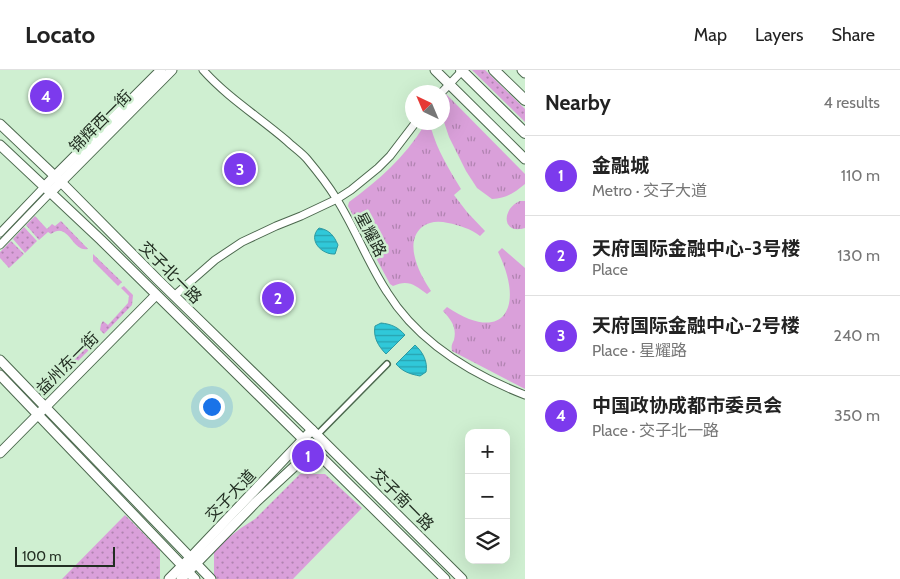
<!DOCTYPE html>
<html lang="en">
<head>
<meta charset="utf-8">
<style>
  :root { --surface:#fff; --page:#f6f6f6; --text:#222; --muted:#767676; --line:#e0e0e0; --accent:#7c3aed }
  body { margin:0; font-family:Cabin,"Noto Sans SC",sans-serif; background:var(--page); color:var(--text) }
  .controls { position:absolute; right:15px; bottom:15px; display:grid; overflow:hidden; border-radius:10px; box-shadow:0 5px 20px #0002 }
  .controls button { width:45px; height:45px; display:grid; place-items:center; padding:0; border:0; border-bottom:1px solid var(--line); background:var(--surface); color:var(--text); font:25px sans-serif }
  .compass { position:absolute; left:405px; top:15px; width:45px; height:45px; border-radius:50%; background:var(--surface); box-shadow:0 5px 20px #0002; rotate:316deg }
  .scale { position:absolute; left:15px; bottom:12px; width:100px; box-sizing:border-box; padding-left:5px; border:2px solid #222e22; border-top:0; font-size:14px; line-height:18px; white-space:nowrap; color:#222e22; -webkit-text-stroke:4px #cfefd1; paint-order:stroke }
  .you { position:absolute; left:211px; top:336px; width:18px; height:18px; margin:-12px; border:4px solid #fff; border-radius:50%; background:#1a73e8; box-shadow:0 0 0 8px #1a73e833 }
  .badge { display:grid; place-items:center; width:32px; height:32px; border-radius:50%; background:var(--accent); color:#fff; font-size:16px; font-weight:700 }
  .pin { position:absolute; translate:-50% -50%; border:2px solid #fff; box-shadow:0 1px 5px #0006 }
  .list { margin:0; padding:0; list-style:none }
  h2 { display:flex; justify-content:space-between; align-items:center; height:65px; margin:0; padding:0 20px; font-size:21px }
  h2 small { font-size:16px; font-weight:400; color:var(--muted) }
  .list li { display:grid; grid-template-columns:32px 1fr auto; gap:15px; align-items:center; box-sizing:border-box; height:80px; padding:0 20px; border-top:1px solid var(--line) }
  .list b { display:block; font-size:19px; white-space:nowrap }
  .list p { margin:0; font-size:16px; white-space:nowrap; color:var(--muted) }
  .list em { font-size:16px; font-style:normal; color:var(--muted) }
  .icon { flex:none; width:28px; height:28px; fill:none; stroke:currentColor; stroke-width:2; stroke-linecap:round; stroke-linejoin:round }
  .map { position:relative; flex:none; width:525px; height:509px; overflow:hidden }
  header { display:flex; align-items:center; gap:30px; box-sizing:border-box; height:70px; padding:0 25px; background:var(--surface); border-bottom:1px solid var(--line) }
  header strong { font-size:24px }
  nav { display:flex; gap:28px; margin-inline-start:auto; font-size:18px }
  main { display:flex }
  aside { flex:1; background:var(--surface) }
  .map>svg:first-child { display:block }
</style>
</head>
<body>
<header>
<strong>Locato</strong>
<nav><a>Map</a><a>Layers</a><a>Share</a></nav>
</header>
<main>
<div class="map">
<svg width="525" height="509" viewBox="0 0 525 509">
  <defs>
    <pattern id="grass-tufts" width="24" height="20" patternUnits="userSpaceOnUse" patternTransform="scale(1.25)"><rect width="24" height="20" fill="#daa0da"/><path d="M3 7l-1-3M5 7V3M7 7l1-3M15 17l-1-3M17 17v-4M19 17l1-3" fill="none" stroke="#b083b0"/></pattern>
    <pattern id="park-dots" width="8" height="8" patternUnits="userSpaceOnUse" patternTransform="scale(1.25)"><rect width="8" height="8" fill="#daa0da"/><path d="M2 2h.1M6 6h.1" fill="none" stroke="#b083b0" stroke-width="1.8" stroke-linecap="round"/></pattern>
    <pattern id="water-rules" width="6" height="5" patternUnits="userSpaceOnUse" patternTransform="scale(1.25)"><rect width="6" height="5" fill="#30c8d9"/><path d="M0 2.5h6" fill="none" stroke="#28a3b0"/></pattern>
  </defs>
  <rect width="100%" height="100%" fill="#cfefd1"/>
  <g fill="url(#grass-tufts)">
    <path d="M446 24 525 104V114C514 123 507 128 492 129L477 118 466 101 449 67 443 49V28Z"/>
    <path d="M424 56 431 58C437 80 449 99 461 119L454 125 467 142 485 161 480 166C471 159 459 155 448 153 439 151 430 151 422 157 403 173 420 205 431 221L427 224C415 215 408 209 393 216L390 214 348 136 349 132C379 110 404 88 424 56Z"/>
    <path d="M520 131H525V158C502 165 501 139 520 131Z"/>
    <path d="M502 178 525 198V319L452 281C451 276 452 274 454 270 457 257 451 250 443 241L447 237C505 276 525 236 498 182Z"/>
  </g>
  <g fill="url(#park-dots)">
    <path d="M472 0H485L525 39V52Z"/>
    <path d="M35 146 47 159 52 154 55 156 61 151 88 179C72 183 69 151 51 164L48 162 39 170 26 155Z"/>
    <path d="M24 157 37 171 25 183 13 169Z"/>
    <path d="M11 171 24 184 9 198 0 188V182Z"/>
    <path d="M93 184 122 212 118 216 93 191Z"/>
    <path d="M124 216 133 225 132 235 104 264 100 260 101 254 103 251 108 255 128 233 129 226 121 218Z"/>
    <path d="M95 268 99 270 56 313 53 310Z"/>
    <path d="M300 404H325L362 438 293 509H217L214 506V479L241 458 255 449Z"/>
    <path d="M125 445 160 480V509H62Z"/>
  </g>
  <g fill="url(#water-rules)" stroke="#2c9aa2">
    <path d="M319 158C330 160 334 166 338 175L335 184C322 185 307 170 319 158Z"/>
    <path d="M381 253C391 254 398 257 405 265L386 284C378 276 373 267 375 256Z"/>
    <path d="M415 275C423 282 428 292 426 302L420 306C410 304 403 302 396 294Z"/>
  </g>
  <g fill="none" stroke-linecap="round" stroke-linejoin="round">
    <defs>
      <path id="pedestrian" d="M317 365 387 294"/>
      <g id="minor">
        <path d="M203 0C227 27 259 47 287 71 293 77 301 82 307 89 317 101 328 115 336 128 355 158 368 193 387 222 418 272 471 304 525 325"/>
        <path d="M442 22 462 1"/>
        <path d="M0 163 44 117"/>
        <path d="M0 175 50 123"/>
        <path d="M174 226 215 190 242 172 276 156 301 146 337 129 351 120 378 98 390 86 416 52"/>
      </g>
      <g id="tertiary">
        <path d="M435 0 525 89"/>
        <path d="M522 0 525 3"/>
        <path d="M0 54 61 112 158 210 312 360 462 509"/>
        <path d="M0 75 101 170 445 509"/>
        <path d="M44 117 161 0"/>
        <path d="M50 123 172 0"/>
        <path d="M0 290 211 509"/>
        <path d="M0 305 195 509"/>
        <path d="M0 383 156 225"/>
      </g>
      <g id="secondary">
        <path d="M169 509 191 487 312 360"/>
        <path d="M181 509 256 432 322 371"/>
      </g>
      <g id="primary">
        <path d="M461 0 525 63"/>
        <path d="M494 0 525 30"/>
      </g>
    </defs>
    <use href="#pedestrian" stroke="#4c684e" stroke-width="8"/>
    <use href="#minor" stroke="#4c684e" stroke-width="9"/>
    <use href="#tertiary" stroke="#4c684e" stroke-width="11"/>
    <use href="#secondary" stroke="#4c684e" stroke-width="11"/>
    <use href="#primary" stroke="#4c684e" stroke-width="12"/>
    <use href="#pedestrian" stroke="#fff" stroke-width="5"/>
    <use href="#minor" stroke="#fff" stroke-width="7"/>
    <use href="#tertiary" stroke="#fff" stroke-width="9"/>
    <use href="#secondary" stroke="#fff" stroke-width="9"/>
    <use href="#primary" stroke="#fff" stroke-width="10"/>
  </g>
  <g text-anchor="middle" stroke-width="5" stroke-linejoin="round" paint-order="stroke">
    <g font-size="16" fill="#222e22" stroke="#cfefd1">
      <text transform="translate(100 51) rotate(-45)" y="6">锦辉西一街</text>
      <text transform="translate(371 164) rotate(62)" y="6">星耀路</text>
      <text transform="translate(171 202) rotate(45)" y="6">交子北一路</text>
      <text transform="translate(67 293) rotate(-45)" y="6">益州东一街</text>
      <text transform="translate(230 425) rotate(-46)" y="6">交子大道</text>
      <text transform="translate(403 429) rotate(45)" y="6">交子南一路</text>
    </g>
  </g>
</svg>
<div class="controls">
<button>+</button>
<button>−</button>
<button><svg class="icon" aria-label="layers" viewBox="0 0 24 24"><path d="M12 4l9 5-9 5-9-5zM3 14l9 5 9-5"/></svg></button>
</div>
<svg class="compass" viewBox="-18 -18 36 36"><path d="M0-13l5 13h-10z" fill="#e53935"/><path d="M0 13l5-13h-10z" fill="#767676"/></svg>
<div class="scale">100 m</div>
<div class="you"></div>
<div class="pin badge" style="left:308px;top:386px">1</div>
<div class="pin badge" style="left:278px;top:228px">2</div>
<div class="pin badge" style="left:240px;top:99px">3</div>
<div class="pin badge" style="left:46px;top:26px">4</div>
</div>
<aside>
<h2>Nearby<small>4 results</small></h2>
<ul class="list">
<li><span class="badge">1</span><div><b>金融城</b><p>Metro · 交子大道</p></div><em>110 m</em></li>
<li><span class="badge">2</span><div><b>天府国际金融中心-3号楼</b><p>Place</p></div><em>130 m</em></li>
<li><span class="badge">3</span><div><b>天府国际金融中心-2号楼</b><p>Place · 星耀路</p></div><em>240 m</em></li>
<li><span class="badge">4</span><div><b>中国政协成都市委员会</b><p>Place · 交子北一路</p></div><em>350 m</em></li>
</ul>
</aside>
</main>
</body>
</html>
